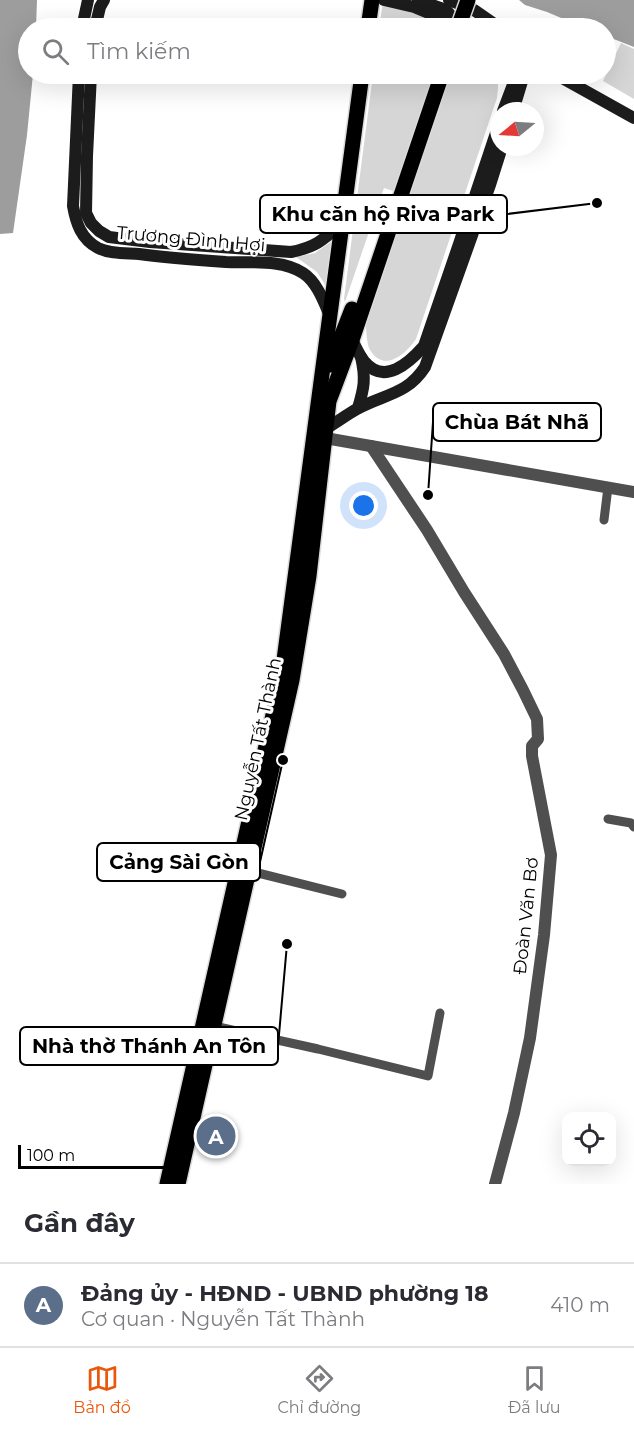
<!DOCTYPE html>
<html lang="vi">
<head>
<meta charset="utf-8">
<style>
  :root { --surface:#fff; --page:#f7f7f7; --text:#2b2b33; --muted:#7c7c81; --line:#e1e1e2; --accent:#ea580c }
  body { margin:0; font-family:Montserrat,sans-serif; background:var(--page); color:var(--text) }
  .controls { position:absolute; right:18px; bottom:18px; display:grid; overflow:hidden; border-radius:12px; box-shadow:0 6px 24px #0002 }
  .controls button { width:54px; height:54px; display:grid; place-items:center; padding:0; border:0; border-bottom:2px solid var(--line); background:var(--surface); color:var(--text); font:30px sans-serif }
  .compass { position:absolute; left:490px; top:102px; width:54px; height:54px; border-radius:50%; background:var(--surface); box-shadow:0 6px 24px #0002; rotate:252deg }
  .scale { position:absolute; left:18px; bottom:15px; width:156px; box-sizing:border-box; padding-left:6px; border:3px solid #000; border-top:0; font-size:16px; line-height:21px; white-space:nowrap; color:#000; -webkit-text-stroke:4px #fff; paint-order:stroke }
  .you { position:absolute; left:364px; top:506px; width:21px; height:21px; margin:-15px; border:4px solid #fff; border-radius:50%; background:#1a73e8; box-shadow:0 0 0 9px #1a73e833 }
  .badge { display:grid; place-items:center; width:39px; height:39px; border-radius:50%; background:var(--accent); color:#fff; font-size:20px; font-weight:700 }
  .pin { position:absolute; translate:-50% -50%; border:3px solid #fff; box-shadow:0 2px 6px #0006 }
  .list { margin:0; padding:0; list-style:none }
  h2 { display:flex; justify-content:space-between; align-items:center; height:78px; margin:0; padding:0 24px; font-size:26px }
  h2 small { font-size:20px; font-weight:400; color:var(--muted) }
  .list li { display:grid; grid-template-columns:39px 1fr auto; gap:18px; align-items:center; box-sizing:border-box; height:84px; padding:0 24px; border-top:2px solid var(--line) }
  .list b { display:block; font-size:22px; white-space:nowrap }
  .list p { margin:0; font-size:20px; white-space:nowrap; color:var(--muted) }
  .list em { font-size:20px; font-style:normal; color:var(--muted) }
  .icon { flex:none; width:33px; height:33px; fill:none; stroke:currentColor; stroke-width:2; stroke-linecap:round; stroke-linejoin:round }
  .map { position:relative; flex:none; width:634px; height:1184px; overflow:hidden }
  .search { position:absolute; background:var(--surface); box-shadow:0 6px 24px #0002; left:18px; right:18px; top:18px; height:66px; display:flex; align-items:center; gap:15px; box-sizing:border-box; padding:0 21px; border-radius:33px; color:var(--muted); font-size:22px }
  .sheet { height:162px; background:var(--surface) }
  nav { display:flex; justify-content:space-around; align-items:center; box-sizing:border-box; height:84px; border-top:2px solid var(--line); background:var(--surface); font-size:16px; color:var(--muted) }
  nav a { display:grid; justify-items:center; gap:3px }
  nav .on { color:var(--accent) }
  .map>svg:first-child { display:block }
</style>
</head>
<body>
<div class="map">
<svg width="634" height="1184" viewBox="0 0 634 1184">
  <rect width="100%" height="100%" fill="#fff"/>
  <g fill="#d6d6d6">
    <path d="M383 2 452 28H379Z"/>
    <path d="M621 43 634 49V99L603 81Z"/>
    <path d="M373 74H498V88L497 98 416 339C405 355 383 374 369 348 367 343 366 331 366 325 368 313 373 300 377 289 385 257 395 226 406 195L384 188 345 302 344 299Z"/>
    <path d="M332 241 326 286 317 272 296 257 315 253Z"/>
  </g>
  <g fill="#9d9d9d">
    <path d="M0 0H37L36 28H28V74H33L27 135 13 233 0 234Z"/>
    <path d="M519 0H634V47L606 36V28H585L547 12 525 5Z"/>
  </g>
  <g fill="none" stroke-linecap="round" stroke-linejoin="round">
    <defs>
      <g id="primary">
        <path d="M368 28 372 0"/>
        <path d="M330 365 352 309"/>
        <path d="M167 1184 282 675 362 74"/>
        <path d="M178 1184 292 680 309 576 329 401 352 340 442 74"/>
      </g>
    </defs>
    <use href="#primary" stroke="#dbdbdb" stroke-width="18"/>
    <g stroke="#4f4f4f" stroke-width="9">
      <path d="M604 520 608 487"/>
      <path d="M608 819 631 823 634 827"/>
      <path d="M250 871 342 894"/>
      <path d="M214 1026 318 1049 428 1076 440 1013"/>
    </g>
    <g stroke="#4f4f4f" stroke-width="12">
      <path d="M325 438 634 492"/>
      <path d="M371 446 427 530 464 592 504 654 523 690 537 719 538 739 532 746V756L551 855 544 935 530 1038 514 1113 495 1184"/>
    </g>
    <g stroke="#1c1c1c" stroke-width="12">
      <path d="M384 0 414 7 443 19H454"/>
      <path d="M418 0 446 10 454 19 473 28"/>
      <path d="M449 0 474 10 500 28"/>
      <path d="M82 28 88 0"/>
      <path d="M95 28 100 7 104 0"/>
      <path d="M79 74 73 206C76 223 81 239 98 248 110 254 126 253 139 254 168 258 197 260 226 262 251 263 282 259 303 273 317 282 324 302 330 316"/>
      <path d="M91 74 87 156 86 213 91 223 99 231 109 237 150 242 291 252C316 247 323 240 342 223"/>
      <path d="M555 74 634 118"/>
      <path d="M503 111 517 74"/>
      <path d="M513 111 523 78V74"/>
      <path d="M352 340C356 347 359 355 364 361 384 386 409 363 424 346L459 244 499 124"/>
      <path d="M358 408C364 388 366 379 361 357"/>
      <path d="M325 429C336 423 346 415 357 409 384 394 407 395 425 367L490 185 502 147"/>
    </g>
    <use href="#primary" stroke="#000" stroke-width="15"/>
    <defs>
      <path id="primary-bridge" d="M458 28 468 0"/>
    </defs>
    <use href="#primary-bridge" stroke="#dbdbdb" stroke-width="18" stroke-linecap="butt"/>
    <use href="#primary-bridge" stroke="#000" stroke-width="15"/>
  </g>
  <g text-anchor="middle" stroke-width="6" stroke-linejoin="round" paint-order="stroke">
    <g font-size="18" fill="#000" stroke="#fff">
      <text transform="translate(191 239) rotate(5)" y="6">Trương Đình Hợi</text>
      <text transform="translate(258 739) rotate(-78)" y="6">Nguyễn Tất Thành</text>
      <text transform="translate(526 916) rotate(-84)" y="6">Đoàn Văn Bơ</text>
    </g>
  </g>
  <path fill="none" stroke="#000" stroke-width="2" d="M597 203L507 214M428 495L433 422M283 760L260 862M287 944L278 1046"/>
  <g fill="#000" stroke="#fff" stroke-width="2">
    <circle cx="597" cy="203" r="6"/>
    <circle cx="428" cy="495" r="6"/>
    <circle cx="283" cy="760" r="6"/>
    <circle cx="287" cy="944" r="6"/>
  </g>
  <g fill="#fff" stroke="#000" stroke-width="2">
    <rect x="260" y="195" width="247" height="38" rx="6"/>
    <rect x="433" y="403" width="168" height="38" rx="6"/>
    <rect x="97" y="843" width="163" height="38" rx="6"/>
    <rect x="20" y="1027" width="258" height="38" rx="6"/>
  </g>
  <g font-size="20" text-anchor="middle" font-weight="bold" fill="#000">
    <text x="383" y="221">Khu căn hộ Riva Park</text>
    <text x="517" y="429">Chùa Bát Nhã</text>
    <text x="179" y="869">Cảng Sài Gòn</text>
    <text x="149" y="1053">Nhà thờ Thánh An Tôn</text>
  </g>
</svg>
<div class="controls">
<button><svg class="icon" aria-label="locate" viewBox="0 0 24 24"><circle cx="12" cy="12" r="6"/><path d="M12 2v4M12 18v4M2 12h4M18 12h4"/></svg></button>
</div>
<svg class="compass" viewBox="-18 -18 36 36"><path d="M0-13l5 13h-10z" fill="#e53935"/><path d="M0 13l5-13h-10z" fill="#7c7c81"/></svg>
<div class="scale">100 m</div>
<div class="you"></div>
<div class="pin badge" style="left:216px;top:1136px;background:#5c6f8a">A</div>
<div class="search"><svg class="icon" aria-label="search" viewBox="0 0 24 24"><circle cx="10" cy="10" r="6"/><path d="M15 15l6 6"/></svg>Tìm kiếm</div>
</div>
<section class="sheet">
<h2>Gần đây<small></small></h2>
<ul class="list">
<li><span class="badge" style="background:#5c6f8a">A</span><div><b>Đảng ủy - HĐND - UBND phường 18</b><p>Cơ quan · Nguyễn Tất Thành</p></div><em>410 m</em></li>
</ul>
</section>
<nav>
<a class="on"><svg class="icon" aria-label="map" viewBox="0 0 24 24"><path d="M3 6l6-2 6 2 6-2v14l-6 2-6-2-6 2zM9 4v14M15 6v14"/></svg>Bản đồ</a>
<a><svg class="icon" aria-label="directions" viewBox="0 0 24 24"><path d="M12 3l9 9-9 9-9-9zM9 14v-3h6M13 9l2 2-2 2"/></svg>Chỉ đường</a>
<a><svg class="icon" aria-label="saved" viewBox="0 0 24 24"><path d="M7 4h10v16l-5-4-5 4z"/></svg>Đã lưu</a>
</nav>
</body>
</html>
